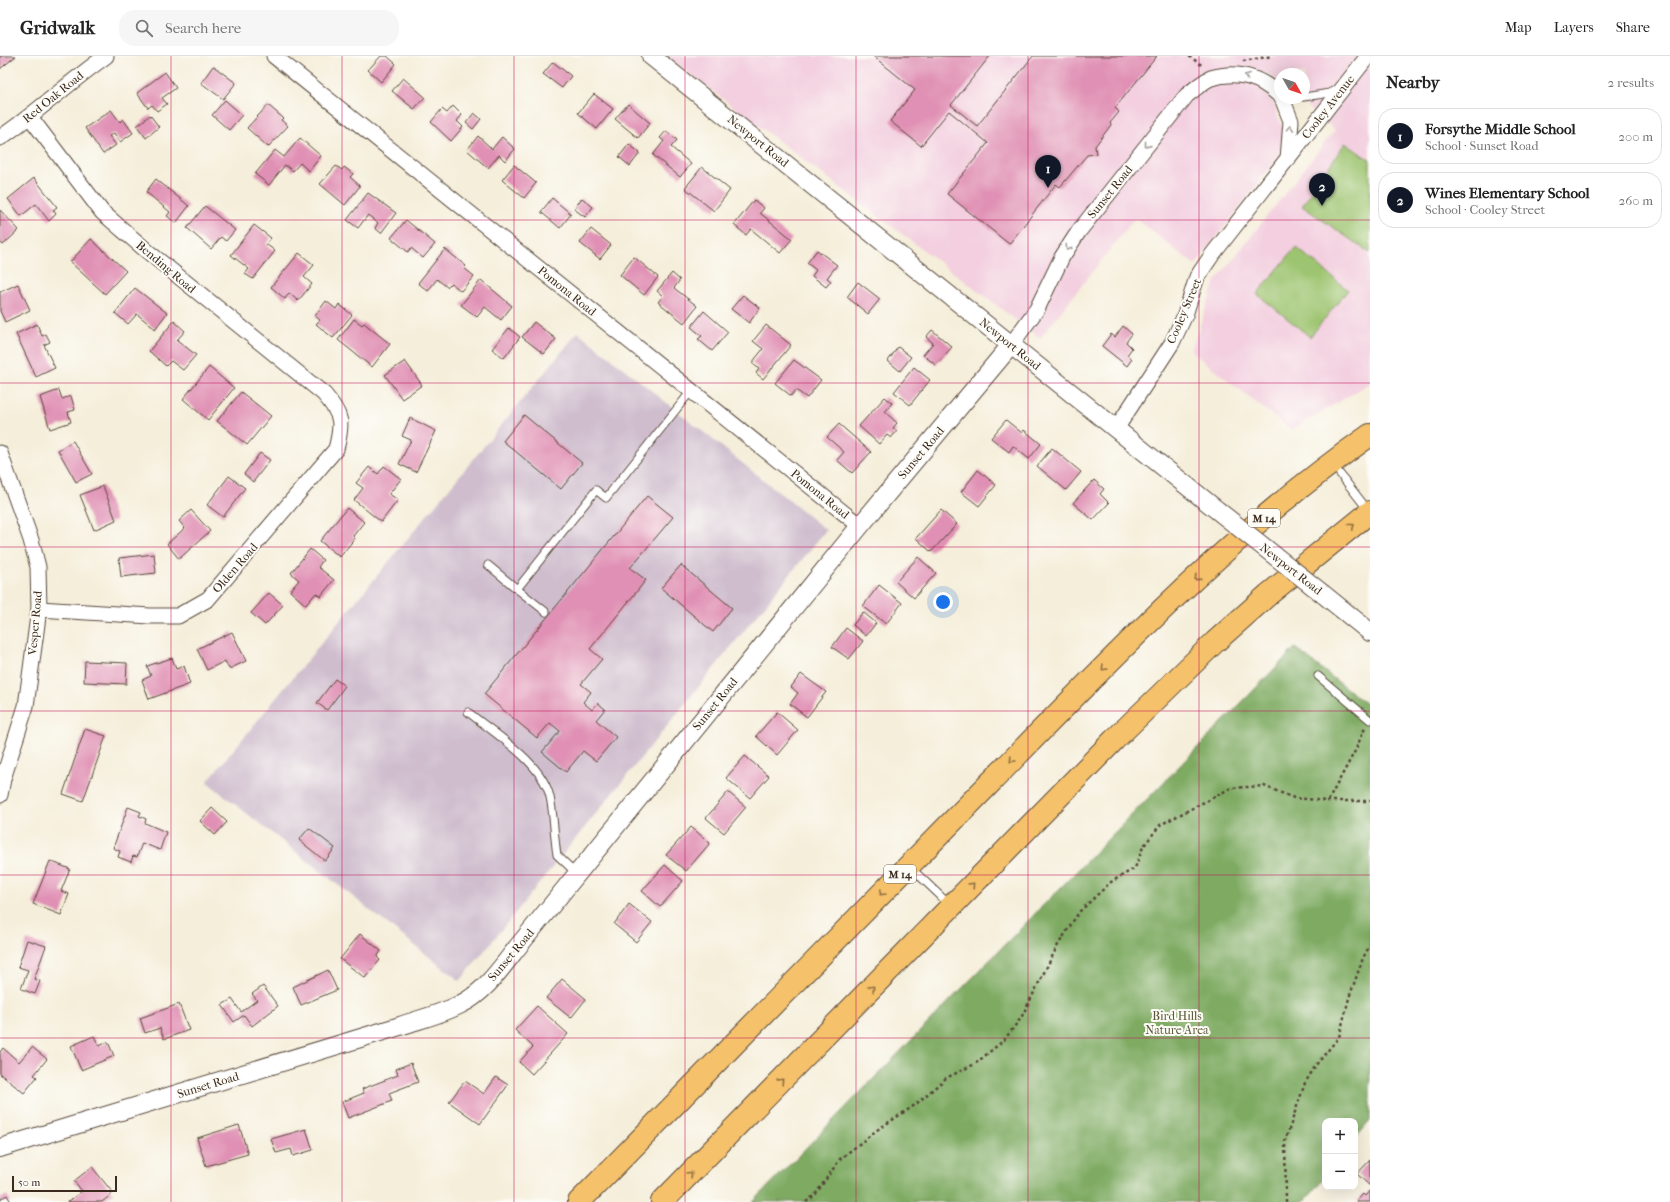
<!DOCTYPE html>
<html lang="en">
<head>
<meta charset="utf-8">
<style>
  :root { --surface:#fff; --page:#f6f6f6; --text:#222; --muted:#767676; --line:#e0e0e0; --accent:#111827 }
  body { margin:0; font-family:"IM FELL French Canon",serif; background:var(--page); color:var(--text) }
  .controls { position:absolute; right:12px; bottom:12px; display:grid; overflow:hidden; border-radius:8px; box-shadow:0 4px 16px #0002 }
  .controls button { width:36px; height:36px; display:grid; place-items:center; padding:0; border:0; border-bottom:1px solid var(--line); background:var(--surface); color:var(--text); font:20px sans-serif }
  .compass { position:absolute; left:1274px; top:12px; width:36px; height:36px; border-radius:50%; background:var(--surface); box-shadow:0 4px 16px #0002; rotate:130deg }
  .scale { position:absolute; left:12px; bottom:10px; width:105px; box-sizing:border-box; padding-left:4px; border:2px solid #3b2a1e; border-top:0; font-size:11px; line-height:14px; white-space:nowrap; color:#3b2a1e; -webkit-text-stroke:3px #fdfcf7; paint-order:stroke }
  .you { position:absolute; left:943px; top:546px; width:14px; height:14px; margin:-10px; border:3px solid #fff; border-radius:50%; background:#1a73e8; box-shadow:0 0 0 6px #1a73e833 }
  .badge { display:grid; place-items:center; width:26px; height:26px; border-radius:50%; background:var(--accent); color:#fff; font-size:13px; font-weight:700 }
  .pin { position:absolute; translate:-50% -33px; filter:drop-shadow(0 1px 2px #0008) }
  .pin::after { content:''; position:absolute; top:21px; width:14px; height:12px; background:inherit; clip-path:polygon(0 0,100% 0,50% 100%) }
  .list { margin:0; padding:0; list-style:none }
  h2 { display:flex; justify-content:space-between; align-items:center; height:52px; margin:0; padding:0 16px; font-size:17px }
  h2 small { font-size:13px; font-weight:400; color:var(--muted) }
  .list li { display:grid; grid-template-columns:26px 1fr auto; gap:12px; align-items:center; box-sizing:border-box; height:56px; margin:0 8px 8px; padding:0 8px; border:1px solid var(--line); border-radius:16px }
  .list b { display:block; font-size:15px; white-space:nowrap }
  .list p { margin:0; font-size:13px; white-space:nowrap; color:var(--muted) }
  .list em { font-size:13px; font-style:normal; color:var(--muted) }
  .icon { flex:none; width:22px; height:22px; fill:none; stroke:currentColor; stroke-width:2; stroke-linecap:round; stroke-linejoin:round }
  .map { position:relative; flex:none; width:1370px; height:1146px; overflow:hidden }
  header { display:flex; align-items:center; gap:24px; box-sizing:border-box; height:56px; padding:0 20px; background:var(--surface); border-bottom:1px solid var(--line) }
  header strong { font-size:19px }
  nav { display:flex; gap:22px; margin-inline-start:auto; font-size:14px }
  .search { width:280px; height:36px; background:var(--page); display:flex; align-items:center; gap:10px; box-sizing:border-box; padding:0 14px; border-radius:16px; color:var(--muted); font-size:15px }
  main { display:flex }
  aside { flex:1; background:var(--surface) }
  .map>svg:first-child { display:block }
</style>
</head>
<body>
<header>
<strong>Gridwalk</strong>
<div class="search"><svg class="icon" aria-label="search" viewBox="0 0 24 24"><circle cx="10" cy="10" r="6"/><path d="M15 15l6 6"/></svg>Search here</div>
<nav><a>Map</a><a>Layers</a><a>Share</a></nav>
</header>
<main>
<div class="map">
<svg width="1370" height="1146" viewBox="0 0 1370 1146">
  <rect width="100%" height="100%" fill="#fdfcf7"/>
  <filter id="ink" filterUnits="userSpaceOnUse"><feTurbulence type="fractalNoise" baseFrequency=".025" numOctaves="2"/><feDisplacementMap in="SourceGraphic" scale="8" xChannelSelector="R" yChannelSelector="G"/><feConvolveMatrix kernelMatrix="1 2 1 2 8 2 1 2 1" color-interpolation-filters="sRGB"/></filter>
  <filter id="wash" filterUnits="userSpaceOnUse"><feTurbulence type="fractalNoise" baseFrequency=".012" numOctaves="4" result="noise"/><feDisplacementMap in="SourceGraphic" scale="16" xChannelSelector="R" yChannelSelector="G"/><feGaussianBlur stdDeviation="0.9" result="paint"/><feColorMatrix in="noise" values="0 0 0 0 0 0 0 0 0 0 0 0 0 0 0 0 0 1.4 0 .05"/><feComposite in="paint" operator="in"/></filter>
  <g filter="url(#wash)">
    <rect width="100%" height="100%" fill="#f5eeda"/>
    <path fill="#f3cfdf" d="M666 0H1370V327L1291 374 1191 295 1215 226 1335 74 1297 42H1304V18H1280V28L1264 15 1278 61 1284 73 1283 85 1278 102 1195 209 1135 162 1040 282Z"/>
    <path fill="#cfbdce" d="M578 276 826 474 460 925 207 726Z"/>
    <g fill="#9dc46f" stroke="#6c7746">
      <path d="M1345 87 1370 104V197L1302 150Z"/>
      <path d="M1296 191 1348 234 1310 281 1257 238Z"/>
    </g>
    <path fill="#7eaa62" stroke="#5c6a40" d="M1295 592 1370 651V1065L1355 1083V1065H1325V1120L1304 1146H753Z"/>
    <g id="blocks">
      <g fill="#e090b4">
        <path d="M0 0H16L0 13Z"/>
        <path d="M381 0H387L396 8 381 26 368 14Z"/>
        <path d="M873 0H990L951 49 977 70 1033 0H1157L1115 52 1119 56 1110 67 1111 69 1095 90 1096 98 1087 99 1060 131 1056 128 1009 188 947 138 988 87 949 55 921 90 890 65 915 34Z"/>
        <path d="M553 6 571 20 562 32 543 18Z"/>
        <path d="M213 10 236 27 223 43 201 27Z"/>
        <path d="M165 16 176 32 162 42 167 48 157 55 152 49 148 52 137 37Z"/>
        <path d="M403 22 425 41 414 53 392 35Z"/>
        <path d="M594 38 613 53 597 73 578 57Z"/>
        <path d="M225 44 242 59 229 74 212 59Z"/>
        <path d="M628 48 650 67 638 82 615 63Z"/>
        <path d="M268 49 283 62 281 64 288 70 268 91 247 72Z"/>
        <path d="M453 50 462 59 457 65 463 71 451 85 431 66 442 53 447 57Z"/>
        <path d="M111 54 120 66 123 63 133 77 120 86 114 77 109 80 116 89 103 98 85 72Z"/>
        <path d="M474 57 481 63 473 73 466 67Z"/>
        <path d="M150 59 159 71 146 82 137 70Z"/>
        <path d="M666 75 677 84 671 91 691 108 680 121 653 99 664 85 660 82Z"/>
        <path d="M478 80 492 93 502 81 515 93 505 105 499 99 488 112 467 94Z"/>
        <path d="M300 82 321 100 309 115 300 107 293 115 285 109 269 129 255 118 275 94 284 101Z"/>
        <path d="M629 88 640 97 630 110 619 101Z"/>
        <path d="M514 109 536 127 524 142 502 124Z"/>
        <path d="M336 110 342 114 344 111 353 118 350 121 360 130 345 149 320 128Z"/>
        <path d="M702 111 730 134 714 155 685 132Z"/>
        <path d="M34 122 57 151 53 154 56 158 49 165 36 148 21 160 8 143Z"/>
        <path d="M156 123 189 150 176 167 167 160 170 156 146 136Z"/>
        <path d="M368 137 396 157 381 177 375 172 378 167 368 159 358 172 347 164Z"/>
        <path d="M552 142 571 158 560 172 541 156Z"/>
        <path d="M582 142 593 151 585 161 574 153Z"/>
        <path d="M754 144 764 152 760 157 792 183 780 197 751 173 746 179 734 169Z"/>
        <path d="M205 150 235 174 226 185 221 181 211 193 187 172Z"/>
        <path d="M0 154 19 174 3 189 0 186Z"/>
        <path d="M406 164 435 188 423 202 411 192 408 196 391 182Z"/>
        <path d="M254 169 271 182 266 188 275 195 253 223 245 218 249 213 231 199Z"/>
        <path d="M591 173 611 189 600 203 580 187Z"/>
        <path d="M91 183 126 215 105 238 70 206Z"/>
        <path d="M445 193 466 210 464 212 474 220 461 235 451 227 447 231 437 223 428 235 418 227Z"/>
        <path d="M817 194 837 209 827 222 831 225 826 231 812 220 816 214 807 207Z"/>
        <path d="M299 197 314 209 304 221 312 228 298 245 289 237 285 243 271 231Z"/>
        <path d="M634 201 658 221 644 239 620 219Z"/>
        <path d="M672 217 680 224 674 232 697 250 684 267 658 246 663 240 657 235Z"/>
        <path d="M481 224 512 250 501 264 485 251 477 261 461 249Z"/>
        <path d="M858 226 880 243 868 258 847 241Z"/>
        <path d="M18 228 30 254 5 266 0 255V236Z"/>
        <path d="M135 232 167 257 155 273 137 258 128 268 115 257Z"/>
        <path d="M743 239 760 252 749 267 731 253Z"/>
        <path d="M326 245 336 253 339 248 352 259 333 282 316 268 320 264 315 260Z"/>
        <path d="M704 255 728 276 712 295 698 283 702 280 691 271Z"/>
        <path d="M354 263 362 269 364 267 390 288 372 311 338 284Z"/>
        <path d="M174 265 185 275 177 284 196 299 183 314 171 305 166 310 149 295Z"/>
        <path d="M534 266 556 283 544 298 522 281Z"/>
        <path d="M37 268 42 280 46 278 50 286 44 289 55 312 36 321 16 278Z"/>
        <path d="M766 269 791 289 763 323 756 317 759 313 752 307 763 293 753 285Z"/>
        <path d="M1123 270 1132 278 1126 286 1132 292 1127 299 1132 303 1127 310 1102 290 1111 278 1115 281Z"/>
        <path d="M509 272 520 281 504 302 492 293Z"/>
        <path d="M932 274 952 291 936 309 923 299 933 287 926 281Z"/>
        <path d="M898 291 911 301 900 315 888 305Z"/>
        <path d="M794 304 821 324 807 342 796 334 791 340 775 327Z"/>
        <path d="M405 305 422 329 402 343 385 319Z"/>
        <path d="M209 311 234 332 208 364 183 343Z"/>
        <path d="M914 311 930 324 910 349 894 336Z"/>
        <path d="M59 334 62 343 71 340 75 354 68 356 71 366 50 373 40 341Z"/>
        <path d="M241 336 271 360 247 389 217 365Z"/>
        <path d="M885 341 892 347 885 356 897 367 893 372 897 375 891 382 887 379 879 388 859 370Z"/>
        <path d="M524 359 582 407 561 433 503 385Z"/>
        <path d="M410 362 436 375 416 416 399 408 411 384 402 380Z"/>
        <path d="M1006 364 1022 377 1024 374 1041 388 1029 403 1013 390 1009 396 991 382Z"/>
        <path d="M839 368 871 396 852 417 837 404 844 396 827 381Z"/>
        <path d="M73 385 92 418 76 426 58 394Z"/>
        <path d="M1052 392 1081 416 1066 434 1037 410Z"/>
        <path d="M260 397 270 404 253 426 244 418Z"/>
        <path d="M384 410 401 423 389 438 398 444 381 466 354 444 363 432 356 427 369 411 378 418Z"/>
        <path d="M978 414 996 429 979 450 961 436Z"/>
        <path d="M229 420 245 432 223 461 207 449Z"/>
        <path d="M1094 424 1104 433 1100 438 1109 447 1093 464 1073 447Z"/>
        <path d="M103 430 116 464 94 474 80 439Z"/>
        <path d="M647 440 673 461 630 512 646 524 590 593 602 603 581 628 591 636 583 646 592 654 598 647 605 653 596 664 616 681 596 705 583 695 566 716 542 696 560 675 550 667 537 682 484 638Z"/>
        <path d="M347 452 364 466 353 480 355 482 340 501 320 485Z"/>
        <path d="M191 454 210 475 179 503 167 488 185 472 179 465Z"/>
        <path d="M941 454 957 468 931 496 916 482Z"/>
        <path d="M310 493 323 504 318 511 334 524 320 541 316 537 306 549 290 535 299 524 291 517Z"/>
        <path d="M154 498 156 517 121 521 119 502Z"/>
        <path d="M918 501 936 517 914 542 896 526Z"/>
        <path d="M681 509 732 552 713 576 661 532Z"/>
        <path d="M879 529 902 547 886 568 863 550Z"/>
        <path d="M269 537 283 549 265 569 251 557Z"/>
        <path d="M863 556 876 567 866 580 853 569Z"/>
        <path d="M846 572 863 585 849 603 832 591Z"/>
        <path d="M232 576 246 605 229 613 225 605 207 614 197 593Z"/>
        <path d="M172 602 176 613 184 610 190 628 149 643 142 624 151 620 147 610Z"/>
        <path d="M85 605 127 607 126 628 84 626Z"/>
        <path d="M801 618 826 636 807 661 790 648 798 637 791 631Z"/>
        <path d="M335 623 345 630 327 654 317 647Z"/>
        <path d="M777 656 798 674 777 699 756 680Z"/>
        <path d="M85 673 106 680 83 745 63 738Z"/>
        <path d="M745 700 769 720 750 742 726 722Z"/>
        <path d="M728 736 746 751 724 777 706 762Z"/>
        <path d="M128 751 141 756 139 760 146 763 145 767 166 776 160 794 142 787 137 801 133 800 131 806 118 801 120 795 113 792Z"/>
        <path d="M212 752 227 766 215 779 200 765Z"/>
        <path d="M691 771 710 787 686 815 666 799Z"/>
        <path d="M309 772 335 792 325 805 299 784Z"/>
        <path d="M50 805 70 813 61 835 69 838 61 859 33 848Z"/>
        <path d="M665 809 683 825 660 851 642 835Z"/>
        <path d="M629 848 652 866 636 886 614 868Z"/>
        <path d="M360 878 381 895 377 901 380 904 365 922 340 903Z"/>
        <path d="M27 884 46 890 34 923 40 925 35 938 21 933 28 914 18 911Z"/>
        <path d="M328 914 337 934 301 949 293 931Z"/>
        <path d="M562 923 586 943 571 962 546 942Z"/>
        <path d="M263 930 278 950 252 970 244 959 234 966 222 949 232 943 241 956 257 944 252 938Z"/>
        <path d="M179 948 189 974 164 983 160 972 145 977 140 962Z"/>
        <path d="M537 950 568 978 532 1018 519 1006 533 991 515 974Z"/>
        <path d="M94 980 99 990 108 986 114 1000 81 1014 71 990Z"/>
        <path d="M32 991 47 1003 34 1019 37 1021 24 1037 0 1018V996L3 992 19 1006Z"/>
        <path d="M411 1007 418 1026 389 1037 392 1045 348 1062 342 1046 364 1037 362 1033 398 1019 396 1013Z"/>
        <path d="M496 1021 508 1029 480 1068 449 1046 465 1025 484 1038Z"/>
        <path d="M239 1069 248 1098 206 1110 197 1082Z"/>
        <path d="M306 1073 313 1094 293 1100 291 1093 276 1097 271 1083Z"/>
        <path d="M1370 1104V1130L1357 1118Z"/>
        <path d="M92 1111 113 1137 102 1146H68L82 1135 74 1125Z"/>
        <path d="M1370 1134V1146H1356L1363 1138 1365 1140Z"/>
        <path d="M7 1139 11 1146H0V1143Z"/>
      </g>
    </g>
  </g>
  <g filter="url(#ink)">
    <use href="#blocks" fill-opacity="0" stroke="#57473a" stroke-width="1"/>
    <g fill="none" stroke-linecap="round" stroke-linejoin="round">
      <defs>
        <g id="service">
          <path d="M1304 41 1330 37 1336 34"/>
          <path d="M1333 409 1368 454"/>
          <path d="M488 509 517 533 596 434 606 442 691 335"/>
          <path d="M517 533 546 556"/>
          <path d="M1318 620 1370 664"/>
          <path d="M468 656C495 678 542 706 550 741 554 760 554 780 557 799L577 818"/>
          <path d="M910 811 950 849"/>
        </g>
        <g id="minor">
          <path d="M274 0 860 470"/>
          <path d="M1282 42 1291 65 1288 103"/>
          <path d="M30 61 102 156 147 195 324 338C342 359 343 366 336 393L208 543 178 560H150L39 553"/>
          <path d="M0 82C37 57 69 26 106 0"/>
          <path d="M1011 289 1037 253 1062 201 1079 175 1187 39C1194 34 1203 25 1211 22 1238 14 1260 21 1280 40"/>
          <path d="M1116 373 1172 287 1185 259 1197 221 1212 199 1368 0"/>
          <path d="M0 397 31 484 38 511 39 553 26 650 3 723 0 739"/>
        </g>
        <g id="tertiary">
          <path d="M651 0 1217 454"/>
          <path d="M1323 538 1370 576"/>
          <path d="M0 1092 400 970C420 963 442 958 461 948 488 935 506 904 525 882L860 470 1011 289"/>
        </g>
        <g id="motorway">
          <path d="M579 1146C716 1006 853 866 990 727 1110 604 1229 478 1370 379"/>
          <path d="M662 1146 1114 684 1215 586 1269 538 1370 456"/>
        </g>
      </defs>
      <use href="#service" stroke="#57473a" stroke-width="9"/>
      <use href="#minor" stroke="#57473a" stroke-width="17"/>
      <use href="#tertiary" stroke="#57473a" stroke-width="20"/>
      <use href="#motorway" stroke="#57473a" stroke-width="24"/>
      <g stroke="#57473a" stroke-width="2.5" stroke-dasharray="3 3" stroke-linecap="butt">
        <path d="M1189 0 1203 10"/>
        <path d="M1243 5 1272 0"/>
        <path d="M1328 745 1355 695 1365 672"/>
        <path d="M806 1146 815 1139 840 1103 877 1074 915 1049 946 1022 975 1008 1004 984 1021 962 1058 889 1079 856 1111 826 1135 812 1143 791 1160 769 1231 732 1264 730 1294 742 1328 745H1370"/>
        <path d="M1286 1146 1285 1085 1305 1027 1316 1009 1339 981 1349 942 1363 902 1370 889"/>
      </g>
      <use href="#service" stroke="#fff" stroke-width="7"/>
      <use href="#minor" stroke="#fff" stroke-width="15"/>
      <use href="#tertiary" stroke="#fff" stroke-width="18"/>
      <use href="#motorway" stroke="#f5c16b" stroke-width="22"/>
      <defs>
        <path id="tertiary-bridge" d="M1217 454 1323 538"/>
      </defs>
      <use href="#tertiary-bridge" stroke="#57473a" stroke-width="20" stroke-linecap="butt"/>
      <use href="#tertiary-bridge" stroke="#fff" stroke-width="18"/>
    </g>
    <defs><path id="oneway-chevron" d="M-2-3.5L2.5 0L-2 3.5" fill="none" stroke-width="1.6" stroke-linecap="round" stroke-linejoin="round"/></defs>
    <g stroke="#a79f9a">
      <use href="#oneway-chevron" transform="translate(1247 20) rotate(-158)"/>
      <use href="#oneway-chevron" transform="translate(1290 72) rotate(-87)"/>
      <use href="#oneway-chevron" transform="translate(1147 89) rotate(129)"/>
      <use href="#oneway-chevron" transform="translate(1068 192) rotate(124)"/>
    </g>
    <g stroke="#8f6e41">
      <use href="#oneway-chevron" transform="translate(1352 470) rotate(-39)"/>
      <use href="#oneway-chevron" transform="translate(1197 522) rotate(136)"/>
      <use href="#oneway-chevron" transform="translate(1104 612) rotate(135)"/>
      <use href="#oneway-chevron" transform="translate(1012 704) rotate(134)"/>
      <use href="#oneway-chevron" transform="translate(972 829) rotate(-46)"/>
      <use href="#oneway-chevron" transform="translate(882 837) rotate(134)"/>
      <use href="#oneway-chevron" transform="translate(872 932) rotate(-46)"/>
      <use href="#oneway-chevron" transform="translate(781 1025) rotate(-46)"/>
      <use href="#oneway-chevron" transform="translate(690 1118) rotate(-46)"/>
    </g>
  </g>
  <path fill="none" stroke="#c2185b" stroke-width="1" stroke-opacity="0.55" d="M171 0V1146M342 0V1146M514 0V1146M685 0V1146M856 0V1146M1028 0V1146M1199 0V1146M0 164H1370M0 327H1370M0 491H1370M0 655H1370M0 819H1370M0 982H1370"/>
  <g text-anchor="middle" stroke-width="4" stroke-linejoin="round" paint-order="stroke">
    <g fill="#fdfcf7" stroke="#75695f" stroke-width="1">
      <rect x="1248" y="453" width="32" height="18" rx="3"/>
      <rect x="884" y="809" width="32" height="18" rx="3"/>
    </g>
    <g font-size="11" font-weight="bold" fill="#3b2a1e">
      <text x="1264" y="466">M 14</text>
      <text x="900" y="822">M 14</text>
    </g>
    <g font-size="12" fill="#3b2a1e" stroke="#fdfcf7">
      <text transform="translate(53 41) rotate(-39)" y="4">Red Oak Road</text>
      <text transform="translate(1328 51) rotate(-52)" y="4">Cooley Avenue</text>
      <text transform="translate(758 85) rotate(39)" y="4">Newport Road</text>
      <text transform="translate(1110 136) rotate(-51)" y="4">Sunset Road</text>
      <text transform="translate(166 211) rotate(40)" y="4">Bending Road</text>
      <text transform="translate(567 235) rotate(39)" y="4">Pomona Road</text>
      <text transform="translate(1184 255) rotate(-67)" y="4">Cooley Street</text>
      <text transform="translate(1010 288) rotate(39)" y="4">Newport Road</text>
      <text transform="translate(921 397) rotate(-50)" y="4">Sunset Road</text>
      <text transform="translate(820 438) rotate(39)" y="4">Pomona Road</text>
      <text transform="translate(235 512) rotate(-49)" y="4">Olden Road</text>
      <text transform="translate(1291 513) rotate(38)" y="4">Newport Road</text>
      <text transform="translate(35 567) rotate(-85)" y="4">Vesper Road</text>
      <text transform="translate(715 648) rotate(-51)" y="4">Sunset Road</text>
      <text transform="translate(511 899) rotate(-50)" y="4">Sunset Road</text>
      <text transform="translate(208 1029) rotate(-17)" y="4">Sunset Road</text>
    </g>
    <g font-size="12" fill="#585836" stroke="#fdfcf7">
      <text x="1177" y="964">Bird Hills<tspan x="1177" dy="14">Nature Area</tspan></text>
    </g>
  </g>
</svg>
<div class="controls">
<button>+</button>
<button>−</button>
</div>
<svg class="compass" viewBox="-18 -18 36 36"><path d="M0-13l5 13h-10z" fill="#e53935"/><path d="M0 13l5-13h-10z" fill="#767676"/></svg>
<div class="scale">50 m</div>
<div class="you"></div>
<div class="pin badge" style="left:1048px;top:132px">1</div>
<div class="pin badge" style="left:1322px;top:150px">2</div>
</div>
<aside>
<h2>Nearby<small>2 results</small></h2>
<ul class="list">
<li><span class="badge">1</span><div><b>Forsythe Middle School</b><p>School · Sunset Road</p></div><em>200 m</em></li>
<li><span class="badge">2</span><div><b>Wines Elementary School</b><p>School · Cooley Street</p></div><em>260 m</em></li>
</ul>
</aside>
</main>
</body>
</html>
